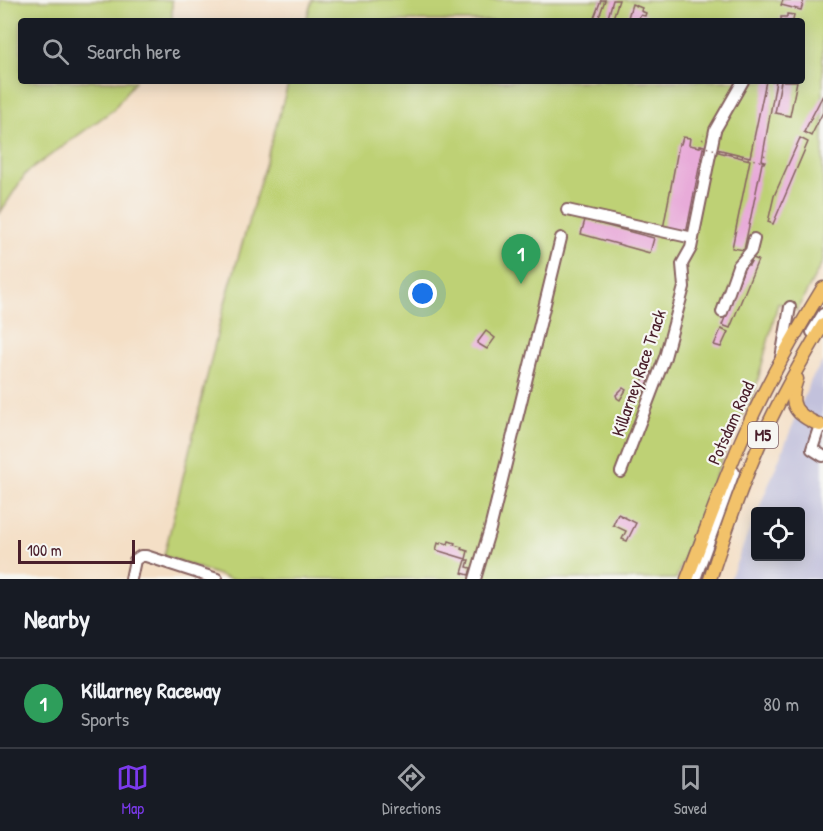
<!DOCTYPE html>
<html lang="en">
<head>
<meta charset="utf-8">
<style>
  :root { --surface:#171b24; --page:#20242c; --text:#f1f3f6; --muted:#9ea1a6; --line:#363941; --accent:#7c3aed }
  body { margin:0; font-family:"Patrick Hand",sans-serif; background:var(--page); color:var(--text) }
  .controls { position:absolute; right:18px; bottom:18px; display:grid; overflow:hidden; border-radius:6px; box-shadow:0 3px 15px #0003 }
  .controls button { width:54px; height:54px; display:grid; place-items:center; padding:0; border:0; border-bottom:2px solid var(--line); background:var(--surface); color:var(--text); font:30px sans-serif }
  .scale { position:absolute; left:18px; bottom:15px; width:117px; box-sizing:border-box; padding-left:6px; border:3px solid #4a1f2b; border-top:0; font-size:16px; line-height:21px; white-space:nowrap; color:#4a1f2b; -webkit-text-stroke:4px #f6f6f2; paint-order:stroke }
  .you { position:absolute; left:423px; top:294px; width:21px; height:21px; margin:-15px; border:4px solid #fff; border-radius:50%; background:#1a73e8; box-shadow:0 0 0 9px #1a73e833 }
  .badge { display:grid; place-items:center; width:39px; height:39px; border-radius:50%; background:var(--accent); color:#fff; font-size:20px; font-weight:700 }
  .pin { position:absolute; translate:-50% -50px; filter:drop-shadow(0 2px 3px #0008) }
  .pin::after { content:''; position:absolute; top:32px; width:21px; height:18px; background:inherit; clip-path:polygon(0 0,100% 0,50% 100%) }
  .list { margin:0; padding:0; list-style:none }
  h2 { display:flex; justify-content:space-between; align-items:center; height:78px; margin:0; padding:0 24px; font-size:26px }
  h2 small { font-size:20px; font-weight:400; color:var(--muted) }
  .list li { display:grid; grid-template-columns:39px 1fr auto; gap:18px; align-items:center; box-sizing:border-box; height:90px; padding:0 24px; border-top:2px solid var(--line) }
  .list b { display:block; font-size:22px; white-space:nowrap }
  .list p { margin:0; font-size:20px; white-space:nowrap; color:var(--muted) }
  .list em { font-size:20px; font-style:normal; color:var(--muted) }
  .icon { flex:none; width:33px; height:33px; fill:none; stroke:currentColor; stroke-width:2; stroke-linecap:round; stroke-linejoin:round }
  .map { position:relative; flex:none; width:823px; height:579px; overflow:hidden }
  .search { position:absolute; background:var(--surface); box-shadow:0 3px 15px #0003; left:18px; right:18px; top:18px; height:66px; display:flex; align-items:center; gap:15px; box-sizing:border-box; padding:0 21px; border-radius:6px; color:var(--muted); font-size:22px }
  .sheet { height:168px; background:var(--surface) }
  nav { display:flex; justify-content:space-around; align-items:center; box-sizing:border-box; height:84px; border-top:2px solid var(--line); background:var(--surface); font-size:16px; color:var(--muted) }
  nav a { display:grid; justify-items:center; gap:3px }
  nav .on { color:var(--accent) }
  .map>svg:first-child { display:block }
</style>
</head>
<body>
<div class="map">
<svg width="823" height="579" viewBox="0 0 823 579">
  <rect width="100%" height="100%" fill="#f6f6f2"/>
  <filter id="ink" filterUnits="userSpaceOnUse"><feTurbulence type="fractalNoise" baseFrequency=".0167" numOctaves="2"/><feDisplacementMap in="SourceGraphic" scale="12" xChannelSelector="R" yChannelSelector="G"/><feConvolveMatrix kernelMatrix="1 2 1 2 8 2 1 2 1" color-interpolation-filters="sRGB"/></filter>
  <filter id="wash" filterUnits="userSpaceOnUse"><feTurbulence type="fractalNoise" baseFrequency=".008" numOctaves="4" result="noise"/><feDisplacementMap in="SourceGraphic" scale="24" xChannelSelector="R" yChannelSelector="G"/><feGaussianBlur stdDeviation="1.35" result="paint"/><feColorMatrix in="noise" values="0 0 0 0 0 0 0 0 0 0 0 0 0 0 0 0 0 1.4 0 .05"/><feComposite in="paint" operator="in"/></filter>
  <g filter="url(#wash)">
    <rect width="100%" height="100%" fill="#f4dfc6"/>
    <path fill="#c2c1dc" d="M823 361V579H730L755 516 756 556H800V512L758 511 811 380Z"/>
    <g fill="#bed174" stroke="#847850" stroke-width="1.5">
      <path d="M0 0H172V21H21V81H135L113 110 26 173 0 213Z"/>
      <path d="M312 0H823V261L797 310 778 303 755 391 726 449 676 579H230L164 556 223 310 289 81H802V21H306Z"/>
    </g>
    <g id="blocks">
      <g fill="#e8abd9">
        <path d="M601 0H605L598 20 594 18Z"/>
        <path d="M613 0H619L612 21H607Z"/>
        <path d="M783 0H804L801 10 781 5Z"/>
        <path d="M632 4 642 8 641 11 646 13 645 16 640 15 638 21H627Z"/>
        <path d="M787 14 794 15 793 21H781V17H787Z"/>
        <path d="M766 81H776L762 160 765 161 764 163H762L744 250 732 248 750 160 703 148 686 234 663 229 679 144H681L683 137 690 138 689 145 700 147V145L750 157Z"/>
        <path d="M781 81H797L790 116 775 113Z"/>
        <path d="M823 95V112L811 136 804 132Z"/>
        <path d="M800 138 808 142 773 224 768 222 774 196Z"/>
        <path d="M585 220 654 238 650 253 581 234Z"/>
        <path d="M753 258 758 260 730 328 722 325 746 264 749 265Z"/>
        <path d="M721 329 728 332 721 347 714 345Z"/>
        <path d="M486 331 495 338 487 349 477 343Z"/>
        <path d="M648 370 653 373 642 394 637 391Z"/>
        <path d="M623 388 626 390 620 400 617 398 616 395Z"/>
        <path d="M618 514 636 523 627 541 622 539 626 531 613 525Z"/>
        <path d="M449 541 455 543 454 545 462 547 461 549 468 551 466 559 436 550 438 543 440 544 441 542 448 544Z"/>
        <path d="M466 560H469L467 567 471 568 469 575 462 573Z"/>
      </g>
    </g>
  </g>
  <g filter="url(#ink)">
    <use href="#blocks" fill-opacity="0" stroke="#866261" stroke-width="1.5"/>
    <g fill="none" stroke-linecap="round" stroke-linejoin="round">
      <defs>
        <g id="minor">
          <path d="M567 210 693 238"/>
          <path d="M722 312 738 266 751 251 754 239"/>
          <path d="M812 332 823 314"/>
          <path d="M781 358 790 307"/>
          <path d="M823 427 820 425 812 449 823 456"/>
          <path d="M621 472 665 357 684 287 682 264 691 248 715 130 743 81"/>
          <path d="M131 579 135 560 141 556H146L217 579"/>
          <path d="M475 579 490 529 561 238"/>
          <path d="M695 579 734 472"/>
        </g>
        <g id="major">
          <path d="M797 379C787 406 796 415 820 425"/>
          <path d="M687 579C706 530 723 481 744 434 767 383 794 335 823 288"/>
          <path d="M710 579C724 536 739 492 757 450 775 406 799 365 823 325"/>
        </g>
      </defs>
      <use href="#minor" stroke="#866261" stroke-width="14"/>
      <use href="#major" stroke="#866261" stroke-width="15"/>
      <g stroke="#866261" stroke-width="1.5" stroke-dasharray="1.5 4.5" stroke-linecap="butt">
        <path d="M701 146 704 134"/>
        <path d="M763 162 766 150"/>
      </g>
      <use href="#minor" stroke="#fff" stroke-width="10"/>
      <use href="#major" stroke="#f2c26a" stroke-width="12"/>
      <path stroke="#866261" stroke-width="1.5" stroke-dasharray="1.5 4.5" stroke-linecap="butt" d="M701 146 763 162"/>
    </g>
  </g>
  <g text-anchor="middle" stroke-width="4.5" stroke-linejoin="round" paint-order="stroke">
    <rect fill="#f6f6f2" stroke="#7e6067" stroke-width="1.5" x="748" y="422" width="30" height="26" rx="4.5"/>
    <g font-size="16" font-weight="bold" fill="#4a1f2b">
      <text x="763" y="441">M5</text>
    </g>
    <g font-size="18" fill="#4a1f2b" stroke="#f6f6f2">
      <text transform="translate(639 373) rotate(-71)" y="6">Killarney Race Track</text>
      <text transform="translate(731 423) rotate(-66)" y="6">Potsdam Road</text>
    </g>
  </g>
</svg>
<div class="controls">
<button><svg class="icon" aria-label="locate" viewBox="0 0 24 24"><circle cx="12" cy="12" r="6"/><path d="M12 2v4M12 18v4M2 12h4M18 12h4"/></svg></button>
</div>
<div class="scale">100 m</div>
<div class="you"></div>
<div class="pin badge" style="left:521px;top:284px;background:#2e9e5b">1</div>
<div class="search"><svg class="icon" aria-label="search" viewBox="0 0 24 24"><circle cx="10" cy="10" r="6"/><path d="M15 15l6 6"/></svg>Search here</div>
</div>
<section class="sheet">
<h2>Nearby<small></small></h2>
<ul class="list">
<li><span class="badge" style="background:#2e9e5b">1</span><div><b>Killarney Raceway</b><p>Sports</p></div><em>80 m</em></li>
</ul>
</section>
<nav>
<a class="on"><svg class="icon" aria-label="map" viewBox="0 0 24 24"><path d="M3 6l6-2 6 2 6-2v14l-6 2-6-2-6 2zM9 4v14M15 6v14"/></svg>Map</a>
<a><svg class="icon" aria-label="directions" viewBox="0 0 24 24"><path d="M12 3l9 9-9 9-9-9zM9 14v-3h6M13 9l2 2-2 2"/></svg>Directions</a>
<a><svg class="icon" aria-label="saved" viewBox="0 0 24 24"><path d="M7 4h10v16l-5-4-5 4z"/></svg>Saved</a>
</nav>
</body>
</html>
